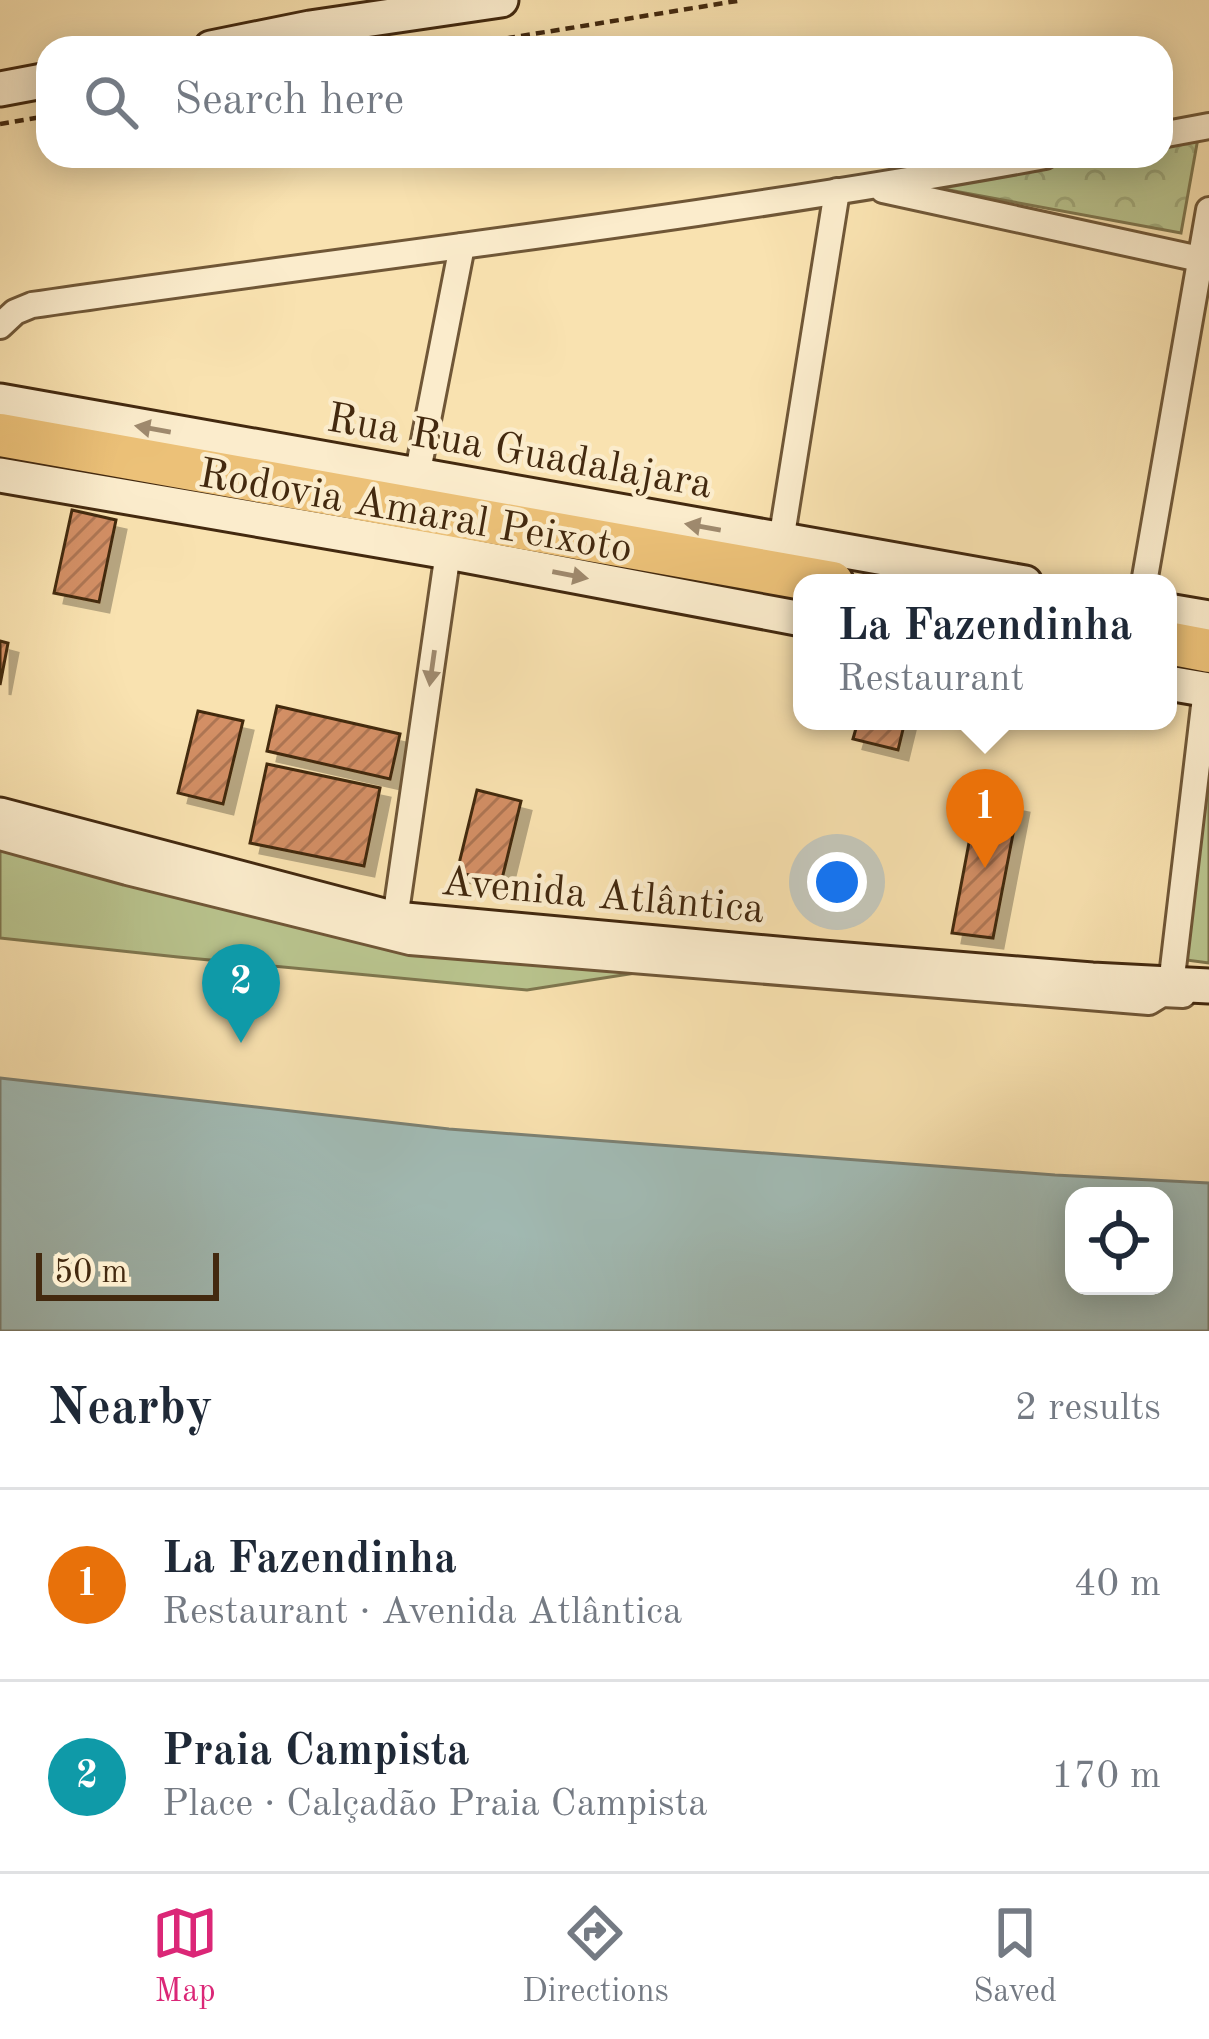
<!DOCTYPE html>
<html lang="en">
<head>
<meta charset="utf-8">
<style>
  :root { --surface:#fff; --page:#f2f2f3; --text:#1f2937; --muted:#747a83; --line:#e0e1e3; --accent:#db2777 }
  body { margin:0; font-family:"Old Standard TT",serif; background:var(--page); color:var(--text) }
  .controls { position:absolute; right:36px; bottom:36px; display:grid; overflow:hidden; border-radius:24px; box-shadow:0 6px 30px #0003 }
  .controls button { width:108px; height:108px; display:grid; place-items:center; padding:0; border:0; border-bottom:3px solid var(--line); background:var(--surface); color:var(--text); font:60px sans-serif }
  .scale { position:absolute; left:36px; bottom:30px; width:183px; box-sizing:border-box; padding-left:12px; border:6px solid #43290f; border-top:0; font-size:33px; line-height:42px; white-space:nowrap; color:#43290f; -webkit-text-stroke:9px #fbeccc; paint-order:stroke }
  .you { position:absolute; left:837px; top:882px; width:42px; height:42px; margin:-30px; border:9px solid #fff; border-radius:50%; background:#1a73e8; box-shadow:0 0 0 18px #1a73e833 }
  .badge { display:grid; place-items:center; width:78px; height:78px; border-radius:50%; background:var(--accent); color:#fff; font-size:39px; font-weight:700 }
  .pin { position:absolute; translate:-50% -99px; filter:drop-shadow(0 3px 6px #0008) }
  .pin::after { content:''; position:absolute; top:63px; width:42px; height:36px; background:inherit; clip-path:polygon(0 0,100% 0,50% 100%) }
  .popup { position:absolute; left:793px; top:574px; width:384px; height:156px; box-sizing:border-box; display:grid; place-content:center; border-radius:24px; background:var(--surface); filter:drop-shadow(0 3px 9px #0005); font-size:39px; white-space:nowrap; color:var(--muted) }
  .popup b { font-size:45px; color:var(--text) }
  .popup::after { content:''; position:absolute; left:50%; top:100%; margin-left:-24px; border:24px solid transparent; border-top-color:var(--surface) }
  .list { margin:0; padding:0; list-style:none }
  h2 { display:flex; justify-content:space-between; align-items:center; height:156px; margin:0; padding:0 48px; font-size:51px }
  h2 small { font-size:39px; font-weight:400; color:var(--muted) }
  .list li { display:grid; grid-template-columns:78px 1fr auto; gap:36px; align-items:center; box-sizing:border-box; height:192px; padding:0 48px; border-top:3px solid var(--line) }
  .list b { display:block; font-size:45px; white-space:nowrap }
  .list p { margin:0; font-size:39px; white-space:nowrap; color:var(--muted) }
  .list em { font-size:39px; font-style:normal; color:var(--muted) }
  .icon { flex:none; width:66px; height:66px; fill:none; stroke:currentColor; stroke-width:2; stroke-linecap:round; stroke-linejoin:round }
  .map { position:relative; flex:none; width:1209px; height:1331px; overflow:hidden }
  .search { position:absolute; background:var(--surface); box-shadow:0 6px 30px #0003; left:36px; right:36px; top:36px; height:132px; display:flex; align-items:center; gap:30px; box-sizing:border-box; padding:0 42px; border-radius:36px; color:var(--muted); font-size:45px }
  .sheet { height:540px; background:var(--surface) }
  nav { display:flex; justify-content:space-around; align-items:center; box-sizing:border-box; height:168px; border-top:3px solid var(--line); background:var(--surface); font-size:33px; color:var(--muted) }
  nav a { display:grid; justify-items:center; gap:6px }
  nav .on { color:var(--accent) }
  .map>svg:first-child { display:block }
</style>
</head>
<body>
<div class="map">
<svg width="1209" height="1331" viewBox="0 0 1209 1331">
  <defs>
    <pattern id="park-crowns" width="20" height="18" patternUnits="userSpaceOnUse" patternTransform="scale(3)"><rect width="20" height="18" fill="#b9c48e"/><path d="M2 6a3 3 0 1 1 6 0M12 15a3 3 0 1 1 6 0" fill="none" stroke="#a0a879"/></pattern>
    <pattern id="building-hatch" width="6" height="6" patternUnits="userSpaceOnUse" patternTransform="scale(3)"><rect width="6" height="6" fill="#d38f65"/><path d="M-1 1l2-2M0 6l6-6M5 7l2-2" fill="none" stroke="#ad7552"/></pattern>
    <filter id="shadow"><feDropShadow dx="10" dy="10" stdDeviation="0" flood-color="#0004"/></filter>
  </defs>
  <rect width="100%" height="100%" fill="#f9e2b0"/>
  <filter id="stains"><feTurbulence type="fractalNoise" baseFrequency=".00167" numOctaves="4"/><feColorMatrix values="0 0 0 0 .2 0 0 0 0 .09 0 0 0 0 .02 0 0 0 .5 -.17"/></filter>
  <radialGradient id="worn" r=".72"><stop offset=".6" stop-color="#630" stop-opacity="0"/><stop offset="1" stop-color="#630" stop-opacity=".3"/></radialGradient>
  <g fill="#b9c48e" stroke="#7e764e" stroke-width="3">
    <path d="M1209 756V963L1179 959Z"/>
    <path d="M0 843 642 972 527 990 178 957 0 938Z"/>
  </g>
  <path fill="url(#park-crowns)" stroke="#7e764e" stroke-width="3" d="M1198 138 1181 233 938 188 1106 156H1161V145Z"/>
  <path fill="#a2bcb6" stroke="#7c8173" stroke-width="3" fill-rule="evenodd" d="M0 1078 449 1129 1055 1175 1209 1183V1331H0ZM1074 1196H1164V1286H1074Z"/>
  <g fill="url(#building-hatch)" stroke="#43290f" stroke-width="3" filter="url(#shadow)">
    <path d="M72 510 116 520 99 602 54 593Z"/>
    <path d="M0 641 8 643 0 685Z"/>
    <path d="M277 706 400 734 390 779 267 751Z"/>
    <path d="M198 711 243 721 223 804 178 793Z"/>
    <path d="M858 721H905L898 750 853 739Z"/>
    <path d="M267 764 380 788 364 866 250 843Z"/>
    <path d="M477 790 521 801 501 883 457 872Z"/>
    <path d="M978 795 1019 803 993 938 952 933Z"/>
  </g>
  <g fill="none" stroke-linecap="round" stroke-linejoin="round">
    <defs>
      <g id="street">
        <path d="M1161 135 1209 126"/>
        <path d="M883 190 1209 261"/>
        <path d="M0 326 15 312 32 305C370 256 709 218 1045 156"/>
        <path d="M417 476 462 246"/>
        <path d="M781 541 837 191"/>
        <path d="M1144 583 1209 210"/>
        <path d="M0 837 127 872 410 942 1149 1002 1162 994 1183 995"/>
        <path d="M395 919 448 552"/>
        <path d="M1171 985 1206 689"/>
      </g>
      <g id="secondary">
        <path d="M211 48 310 28 501 0"/>
        <path d="M0 89 48 80"/>
        <path d="M0 401 1025 583"/>
        <path d="M0 475 448 552 802 619"/>
        <path d="M1168 611 1209 618"/>
        <path d="M1168 683 1209 690"/>
        <path d="M0 815 395 919 810 957 1092 980 1209 986"/>
      </g>
      <g id="highway">
        <path d="M0 435 832 583"/>
        <path d="M1168 643 1209 651"/>
      </g>
    </defs>
    <use href="#street" stroke="#705737" stroke-width="30"/>
    <use href="#secondary" stroke="#43290f" stroke-width="39"/>
    <use href="#highway" stroke="#43290f" stroke-width="48"/>
    <g stroke="#43290f" stroke-width="4.5" stroke-dasharray="9 6" stroke-linecap="butt">
      <path d="M447 48 743 0"/>
      <path d="M0 124 48 116"/>
    </g>
    <use href="#street" stroke="#fbeccc" stroke-width="24"/>
    <use href="#secondary" stroke="#fbeccc" stroke-width="33"/>
    <use href="#highway" stroke="#ecc178" stroke-width="42"/>
  </g>
  <defs><path id="oneway-solid" d="M-6-.8H1V-3.2L6.5 0L1 3.2V.8H-6Z" transform="scale(3)"/></defs>
  <g fill="#9f8a6e">
    <use href="#oneway-solid" transform="translate(153 429) rotate(-170)"/>
    <use href="#oneway-solid" transform="translate(703 527) rotate(-170)"/>
    <use href="#oneway-solid" transform="translate(570 575) rotate(11)"/>
    <use href="#oneway-solid" transform="translate(432 668) rotate(98)"/>
  </g>
  <g text-anchor="middle" stroke-width="9" stroke-linejoin="round" paint-order="stroke">
    <g font-size="42" fill="#43290f" stroke="#fbeccc">
      <text transform="translate(520 449) rotate(10)" y="15">Rua Rua Guadalajara</text>
      <text transform="translate(416 509) rotate(10)" y="15">Rodovia Amaral Peixoto</text>
      <text transform="translate(603 893) rotate(5)" y="15">Avenida Atlântica</text>
    </g>
  </g>
  <rect width="100%" height="100%" filter="url(#stains)"/>
  <rect width="100%" height="100%" fill="url(#worn)"/>
</svg>
<div class="controls">
<button><svg class="icon" aria-label="locate" viewBox="0 0 24 24"><circle cx="12" cy="12" r="6"/><path d="M12 2v4M12 18v4M2 12h4M18 12h4"/></svg></button>
</div>
<div class="scale">50 m</div>
<div class="you"></div>
<div class="pin badge" style="left:985px;top:868px;background:#e8710a">1</div>
<div class="popup"><b>La Fazendinha</b>Restaurant</div>
<div class="pin badge" style="left:241px;top:1043px;background:#0f9aa8">2</div>
<div class="search"><svg class="icon" aria-label="search" viewBox="0 0 24 24"><circle cx="10" cy="10" r="6"/><path d="M15 15l6 6"/></svg>Search here</div>
</div>
<section class="sheet">
<h2>Nearby<small>2 results</small></h2>
<ul class="list">
<li><span class="badge" style="background:#e8710a">1</span><div><b>La Fazendinha</b><p>Restaurant · Avenida Atlântica</p></div><em>40 m</em></li>
<li><span class="badge" style="background:#0f9aa8">2</span><div><b>Praia Campista</b><p>Place · Calçadão Praia Campista</p></div><em>170 m</em></li>
</ul>
</section>
<nav>
<a class="on"><svg class="icon" aria-label="map" viewBox="0 0 24 24"><path d="M3 6l6-2 6 2 6-2v14l-6 2-6-2-6 2zM9 4v14M15 6v14"/></svg>Map</a>
<a><svg class="icon" aria-label="directions" viewBox="0 0 24 24"><path d="M12 3l9 9-9 9-9-9zM9 14v-3h6M13 9l2 2-2 2"/></svg>Directions</a>
<a><svg class="icon" aria-label="saved" viewBox="0 0 24 24"><path d="M7 4h10v16l-5-4-5 4z"/></svg>Saved</a>
</nav>
</body>
</html>
